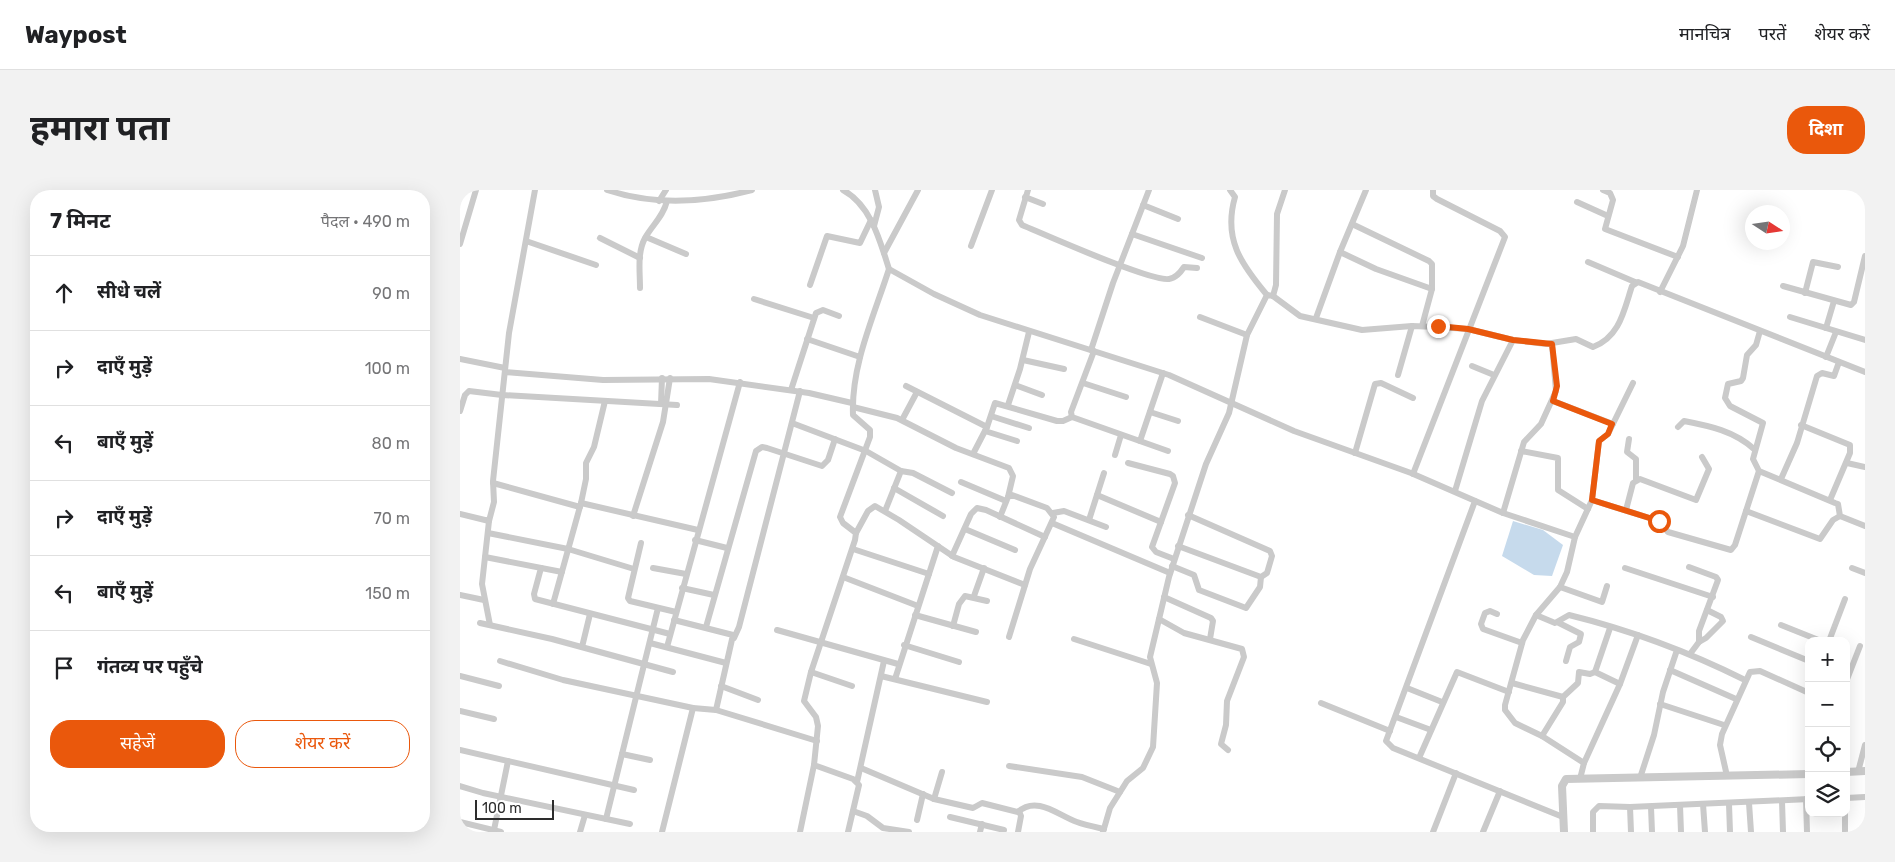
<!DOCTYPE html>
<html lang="hi">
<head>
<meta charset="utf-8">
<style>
  :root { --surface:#fff; --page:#f2f2f2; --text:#202124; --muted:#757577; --line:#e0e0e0; --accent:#ea580c }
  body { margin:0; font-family:Rubik,"Noto Sans Devanagari",sans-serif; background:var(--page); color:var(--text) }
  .controls { position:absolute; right:15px; bottom:15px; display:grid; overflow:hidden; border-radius:10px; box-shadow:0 5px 20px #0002 }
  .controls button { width:45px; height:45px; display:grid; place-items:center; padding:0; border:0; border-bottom:1px solid var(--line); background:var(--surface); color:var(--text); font:25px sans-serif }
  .compass { position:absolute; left:1285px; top:15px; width:45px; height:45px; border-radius:50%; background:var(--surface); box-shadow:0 5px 20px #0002; rotate:102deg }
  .scale { position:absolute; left:15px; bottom:12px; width:79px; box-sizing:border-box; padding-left:5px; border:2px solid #2d2d2d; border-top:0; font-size:14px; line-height:18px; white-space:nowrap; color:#2d2d2d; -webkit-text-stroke:4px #fff; paint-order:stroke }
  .stop { position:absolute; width:15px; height:15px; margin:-11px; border:4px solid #ea580c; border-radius:50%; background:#fff }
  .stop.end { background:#ea580c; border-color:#fff; box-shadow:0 1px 5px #0008 }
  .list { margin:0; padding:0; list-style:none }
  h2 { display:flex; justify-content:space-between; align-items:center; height:65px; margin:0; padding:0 20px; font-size:21px }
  h2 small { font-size:16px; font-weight:400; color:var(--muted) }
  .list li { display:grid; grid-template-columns:32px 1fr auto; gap:15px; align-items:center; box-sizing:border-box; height:75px; padding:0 20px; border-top:1px solid var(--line) }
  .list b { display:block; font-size:19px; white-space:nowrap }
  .list em { font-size:16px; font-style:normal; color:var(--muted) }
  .actions { display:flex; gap:10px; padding:15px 20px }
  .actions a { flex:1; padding:11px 0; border:1px solid var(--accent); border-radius:20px; text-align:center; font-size:18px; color:var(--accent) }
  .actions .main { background:var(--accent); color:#fff }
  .icon { flex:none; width:28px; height:28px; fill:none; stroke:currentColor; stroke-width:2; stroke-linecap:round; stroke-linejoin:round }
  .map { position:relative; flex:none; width:1405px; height:642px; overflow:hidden; border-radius:20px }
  header { display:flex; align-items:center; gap:30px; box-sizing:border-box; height:70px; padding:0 25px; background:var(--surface); border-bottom:1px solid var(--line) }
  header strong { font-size:24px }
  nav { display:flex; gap:28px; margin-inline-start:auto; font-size:18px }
  .intro { display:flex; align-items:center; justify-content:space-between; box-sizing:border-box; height:120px; padding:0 30px }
  h1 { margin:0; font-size:35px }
  .button { padding:12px 22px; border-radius:20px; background:var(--accent); color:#fff; font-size:18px; font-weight:700 }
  main { display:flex; gap:30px; padding:0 30px }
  aside { flex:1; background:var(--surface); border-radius:20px; box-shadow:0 5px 20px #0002 }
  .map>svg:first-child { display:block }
</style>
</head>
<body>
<header>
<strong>Waypost</strong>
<nav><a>मानचित्र</a><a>परतें</a><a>शेयर करें</a></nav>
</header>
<div class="intro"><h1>हमारा पता</h1><a class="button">दिशा</a></div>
<main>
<aside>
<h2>7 मिनट<small>पैदल · 490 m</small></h2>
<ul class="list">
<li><svg class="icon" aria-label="ahead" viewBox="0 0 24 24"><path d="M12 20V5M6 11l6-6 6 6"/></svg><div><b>सीधे चलें</b></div><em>90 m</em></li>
<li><svg class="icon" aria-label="right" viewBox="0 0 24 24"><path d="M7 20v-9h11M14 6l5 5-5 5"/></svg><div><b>दाएँ मुड़ें</b></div><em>100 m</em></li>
<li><svg class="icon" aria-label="left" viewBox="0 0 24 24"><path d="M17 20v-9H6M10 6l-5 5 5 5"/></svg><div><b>बाएँ मुड़ें</b></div><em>80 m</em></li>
<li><svg class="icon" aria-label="right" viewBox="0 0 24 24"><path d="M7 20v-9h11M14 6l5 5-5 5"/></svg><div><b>दाएँ मुड़ें</b></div><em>70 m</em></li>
<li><svg class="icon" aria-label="left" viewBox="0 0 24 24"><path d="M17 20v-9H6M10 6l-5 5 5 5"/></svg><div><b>बाएँ मुड़ें</b></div><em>150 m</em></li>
<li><svg class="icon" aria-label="arrive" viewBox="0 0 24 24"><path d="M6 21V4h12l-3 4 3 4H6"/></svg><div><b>गंतव्य पर पहुँचे</b></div></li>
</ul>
<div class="actions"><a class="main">सहेजें</a><a>शेयर करें</a></div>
</aside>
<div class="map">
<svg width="1405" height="642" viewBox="0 0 1405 642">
  <rect width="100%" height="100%" fill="#fff"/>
  <path fill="#c6daec" d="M1053 331 1083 340 1103 355 1092 386 1074 385 1042 366Z"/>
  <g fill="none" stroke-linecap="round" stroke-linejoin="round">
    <g stroke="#cacaca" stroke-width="6">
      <path d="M147 0C195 16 243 13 292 0"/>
      <path d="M383 0C411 15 420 51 429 79L474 104 520 125 709 185 834 241 951 283 1043 323 1115 347"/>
      <path d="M568 0 559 30 562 35C586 45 691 92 709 89 716 88 720 83 724 77L737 78"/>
      <path d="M770 0 775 7C763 49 781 74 807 105"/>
      <path d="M1143 0 1150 3 1153 10 1145 39 1218 67"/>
      <path d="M565 7 583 14"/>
      <path d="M199 11 206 0"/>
      <path d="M1117 12 1148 26"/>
      <path d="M683 15 718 29"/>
      <path d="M892 34 969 71 972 74V99L962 136"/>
      <path d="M414 36 419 17 415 0"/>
      <path d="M672 44 742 68"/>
      <path d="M186 47 226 64"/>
      <path d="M140 48 180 68"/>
      <path d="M66 51 136 75"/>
      <path d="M0 54 16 0"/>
      <path d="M511 56 532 0"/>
      <path d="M880 62 916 79 972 99"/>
      <path d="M424 63 458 0"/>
      <path d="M1128 72 1175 92"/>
      <path d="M350 95 367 46 400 53 411 30"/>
      <path d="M1323 96 1391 115 1394 112 1405 66"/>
      <path d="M180 98C180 81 177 63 185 48 193 34 203 27 207 11"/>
      <path d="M1200 102 1223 56 1237 0"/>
      <path d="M1345 103 1353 72 1378 77"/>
      <path d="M813 106 816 95 817 24 825 0"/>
      <path d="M294 109 354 128"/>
      <path d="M740 127 787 145"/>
      <path d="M1330 127 1405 150"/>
      <path d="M856 128 880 62 906 0"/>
      <path d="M1366 138 1374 111"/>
      <path d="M1300 141 1296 155 1287 165 1283 188 1281 191 1268 194 1265 208 1270 216 1303 233 1293 269 1299 281 1375 313 1378 314 1380 326 1405 336"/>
      <path d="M347 149 400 167"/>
      <path d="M631 160 653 93 689 0"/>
      <path d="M634 161 611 222 612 227 708 261"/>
      <path d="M1366 167 1376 142"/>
      <path d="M0 169 45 178"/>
      <path d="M563 170 604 179"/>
      <path d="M1012 176 1034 185"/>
      <path d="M45 182 143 190 249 189 349 203 392 213"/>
      <path d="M938 185 952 136"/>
      <path d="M623 193 666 207"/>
      <path d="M555 195 582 205"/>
      <path d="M446 196 527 237"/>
      <path d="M331 200 356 123 363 120 379 126"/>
      <path d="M1093 211 1153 234"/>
      <path d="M201 214 202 188"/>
      <path d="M548 215 560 179 569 142"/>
      <path d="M393 217 437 228 496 258 549 278 553 286 548 307"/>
      <path d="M0 221 5 205 9 201 42 205 217 215"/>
      <path d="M690 222 718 231"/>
      <path d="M531 226 569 238"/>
      <path d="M442 230 457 202"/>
      <path d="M332 233 406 261 441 281"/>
      <path d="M1341 235 1390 255V263L1370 310"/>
      <path d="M1218 237 1224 231C1250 236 1274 241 1294 259"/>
      <path d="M525 241 557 251"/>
      <path d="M1169 249 1167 262 1176 269V290"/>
      <path d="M680 251 703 183"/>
      <path d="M1061 261 1098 268V300L1128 319"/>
      <path d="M895 263 915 194 921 193 953 208"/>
      <path d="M513 264 527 237 535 213 597 231H603L612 227"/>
      <path d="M655 265 661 245"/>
      <path d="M668 273 710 284 713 286 715 293 692 357 696 362 714 369"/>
      <path d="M1387 273 1405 277"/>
      <path d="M953 284 1045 47 1040 41 977 9 973 6V0"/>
      <path d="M1321 289 1337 253 1357 186 1362 183 1374 186 1379 172"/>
      <path d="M501 292 546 311"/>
      <path d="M33 293 120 317"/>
      <path d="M434 298 483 326"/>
      <path d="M995 301 1022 211 1053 150"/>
      <path d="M637 305 701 332"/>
      <path d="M1132 310 1199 331 1208 342 1271 360 1275 355 1299 281"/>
      <path d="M1015 311 926 551 933 558 1103 627"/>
      <path d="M121 313 238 340"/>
      <path d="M1166 320 1173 293 1180 289 1236 310 1249 279 1242 267"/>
      <path d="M425 321 441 281 453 283 492 303"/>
      <path d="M1286 321 1360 349 1373 330 1380 326"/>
      <path d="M593 323 604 321 646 337"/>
      <path d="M1043 323 1064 252 1081 234 1096 201 1092 154"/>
      <path d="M0 324 29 331 34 312 33 291 49 143 75 0"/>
      <path d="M173 326 203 232 210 188"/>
      <path d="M540 327 548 307 552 305 587 318 594 327 570 379 549 447"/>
      <path d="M629 330 644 283"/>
      <path d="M29 331 22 394 30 435"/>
      <path d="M592 333 710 383"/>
      <path d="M505 339 555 360"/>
      <path d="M28 343 108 359 174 379"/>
      <path d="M396 343 408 321 415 316 439 330 494 367 565 395"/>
      <path d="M235 350 267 358"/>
      <path d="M181 353 168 408 170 411 216 422"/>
      <path d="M718 356 801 387 807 383 812 366 810 361 728 325"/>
      <path d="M393 359 469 384"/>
      <path d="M492 366 511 324 517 318 526 320 585 347"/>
      <path d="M25 367 102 382"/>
      <path d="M712 376 734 385 739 400 786 418 800 397 801 387"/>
      <path d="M1229 377 1256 387 1258 390 1239 441V452L1230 464"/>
      <path d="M81 378 74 404 75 409 210 444"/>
      <path d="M193 378 226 384"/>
      <path d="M1165 378 1253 407"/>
      <path d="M1392 378 1405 383"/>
      <path d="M383 387 458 416"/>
      <path d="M1100 397 1142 412 1147 396"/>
      <path d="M222 398 254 405"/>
      <path d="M0 405 24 410"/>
      <path d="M514 406 524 378"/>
      <path d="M704 407 751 428 753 431 750 449"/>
      <path d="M93 414 121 313 126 289V273L134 257 145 211"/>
      <path d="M1037 424 1030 421 1025 423 1021 434 1023 439 1062 453"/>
      <path d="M455 425 516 442"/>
      <path d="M1076 425 1095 433 1109 425C1170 440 1229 462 1285 490"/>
      <path d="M699 429 724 443 782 459 784 467 767 511 766 535 761 554 768 560"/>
      <path d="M214 430 273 445 256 520"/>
      <path d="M20 433 92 449 213 482"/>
      <path d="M1099 433 1121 444 1119 452 1110 457 1106 471"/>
      <path d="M1321 435 1361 451"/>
      <path d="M493 436 499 414 505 406 527 411"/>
      <path d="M246 437 296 261 302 257 307 258 362 276 368 270 375 249"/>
      <path d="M1150 438 1135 482 1160 494"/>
      <path d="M317 440 438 474"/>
      <path d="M1291 447 1349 471"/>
      <path d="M274 448 279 437 340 201"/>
      <path d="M614 449 691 474"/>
      <path d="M1369 451 1385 409"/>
      <path d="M1239 452 1246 448 1263 431 1261 427 1247 420"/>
      <path d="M190 453 266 473"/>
      <path d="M444 455 499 472"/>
      <path d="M122 457 130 424"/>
      <path d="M207 457 280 192"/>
      <path d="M40 471 103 490 233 518"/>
      <path d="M1210 480 1276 509"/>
      <path d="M351 482 392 496"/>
      <path d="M0 486 39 496"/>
      <path d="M421 486 527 512"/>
      <path d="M435 489 478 356"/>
      <path d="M1386 492 1400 456"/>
      <path d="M1052 493 1103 507V512L1082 546"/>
      <path d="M261 496 298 510"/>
      <path d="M947 498 982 512"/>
      <path d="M1103 507 1118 493 1119 482 1130 484 1135 482"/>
      <path d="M861 513 930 541"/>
      <path d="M1200 514 1264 535"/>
      <path d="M0 521 34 529"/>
      <path d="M936 527 971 540"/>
      <path d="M0 560 174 600"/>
      <path d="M162 564 190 570"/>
      <path d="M959 568 997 482 1049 502"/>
      <path d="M1124 573 1082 546 1055 533 1045 520V515L1063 450 1076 425 1100 397 1107 382 1115 347 1132 310 1139 251 1148 244 1173 193"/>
      <path d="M549 576 622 587 660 602"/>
      <path d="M401 578 474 609 513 618 522 613 558 622C577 605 599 626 617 632 625 635 635 637 644 639"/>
      <path d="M1398 582 1405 555"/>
      <path d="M1267 586 1260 555 1262 544 1290 482 1300 481 1349 503"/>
      <path d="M1180 588 1194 545 1203 502 1217 460"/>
      <path d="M1120 589 1124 573 1160 494 1178 445"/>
      <path d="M397 592 424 471"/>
      <path d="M0 596 23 603 170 634"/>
      <path d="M1386 608 1405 607"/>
      <path d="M474 609 482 582"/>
      <path d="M1346 609 1347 642"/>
      <path d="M1322 611 1323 642"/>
      <path d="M1289 613 1291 642"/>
      <path d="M1243 614 1245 642"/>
      <path d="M1269 614 1270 642"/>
      <path d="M1220 615 1221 642"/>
      <path d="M1170 617 1171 642"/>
      <path d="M1191 617 1192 642"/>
      <path d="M393 621 407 626 423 638 449 642"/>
      <path d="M1385 623V642"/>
      <path d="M490 627 544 640"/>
      <path d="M146 629 198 418"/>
      <path d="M457 630 463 604"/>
      <path d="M0 632 41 642"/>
      <path d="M34 640 48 571"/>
      <path d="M120 642 125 625"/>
      <path d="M202 642 233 518 256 520 357 551"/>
      <path d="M340 642 354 575"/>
      <path d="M388 642 399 595 393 589 354 575 358 536 356 527 344 511 351 482 395 350 396 343 383 333 380 327 410 247V240L393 225C391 175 414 126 429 79"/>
      <path d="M520 642 522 634"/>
      <path d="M558 642 561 626 559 621"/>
      <path d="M643 642 650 618 667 591 683 578 693 557 697 493 690 467 709 387 746 274 769 223 787 145 807 105 813 106 840 126 902 140 952 136 977 137 1008 139 1053 150 1086 154 1116 149 1133 157C1160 147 1164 120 1172 96L1178 92 1405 182"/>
      <path d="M973 642 996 583"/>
      <path d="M1023 642 1040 601"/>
      <path d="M1133 642V622L1139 616 1170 617 1349 609"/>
    </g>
    <g stroke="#cacaca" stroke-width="8">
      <path d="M1386 582 1405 581"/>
      <path d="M1104 642 1102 596 1106 589 1349 584"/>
    </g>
  </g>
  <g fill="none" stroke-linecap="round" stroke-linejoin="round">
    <path stroke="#ea580c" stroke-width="6" d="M978 136 1008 139 1053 150 1092 154 1097 196 1093 211 1152 234 1148 244 1139 251 1132 310 1199 331"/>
  </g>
</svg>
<div class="controls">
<button>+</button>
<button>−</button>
<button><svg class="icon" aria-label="locate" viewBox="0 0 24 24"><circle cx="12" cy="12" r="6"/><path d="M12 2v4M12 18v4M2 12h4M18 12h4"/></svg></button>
<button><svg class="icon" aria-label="layers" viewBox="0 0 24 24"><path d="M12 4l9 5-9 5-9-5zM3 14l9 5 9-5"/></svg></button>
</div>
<svg class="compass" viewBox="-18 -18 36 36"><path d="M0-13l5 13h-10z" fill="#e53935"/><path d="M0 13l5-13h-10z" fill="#757577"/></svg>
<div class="scale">100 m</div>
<div class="stop" style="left:1199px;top:331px"></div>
<div class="stop end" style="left:978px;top:136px"></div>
</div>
</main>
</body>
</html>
